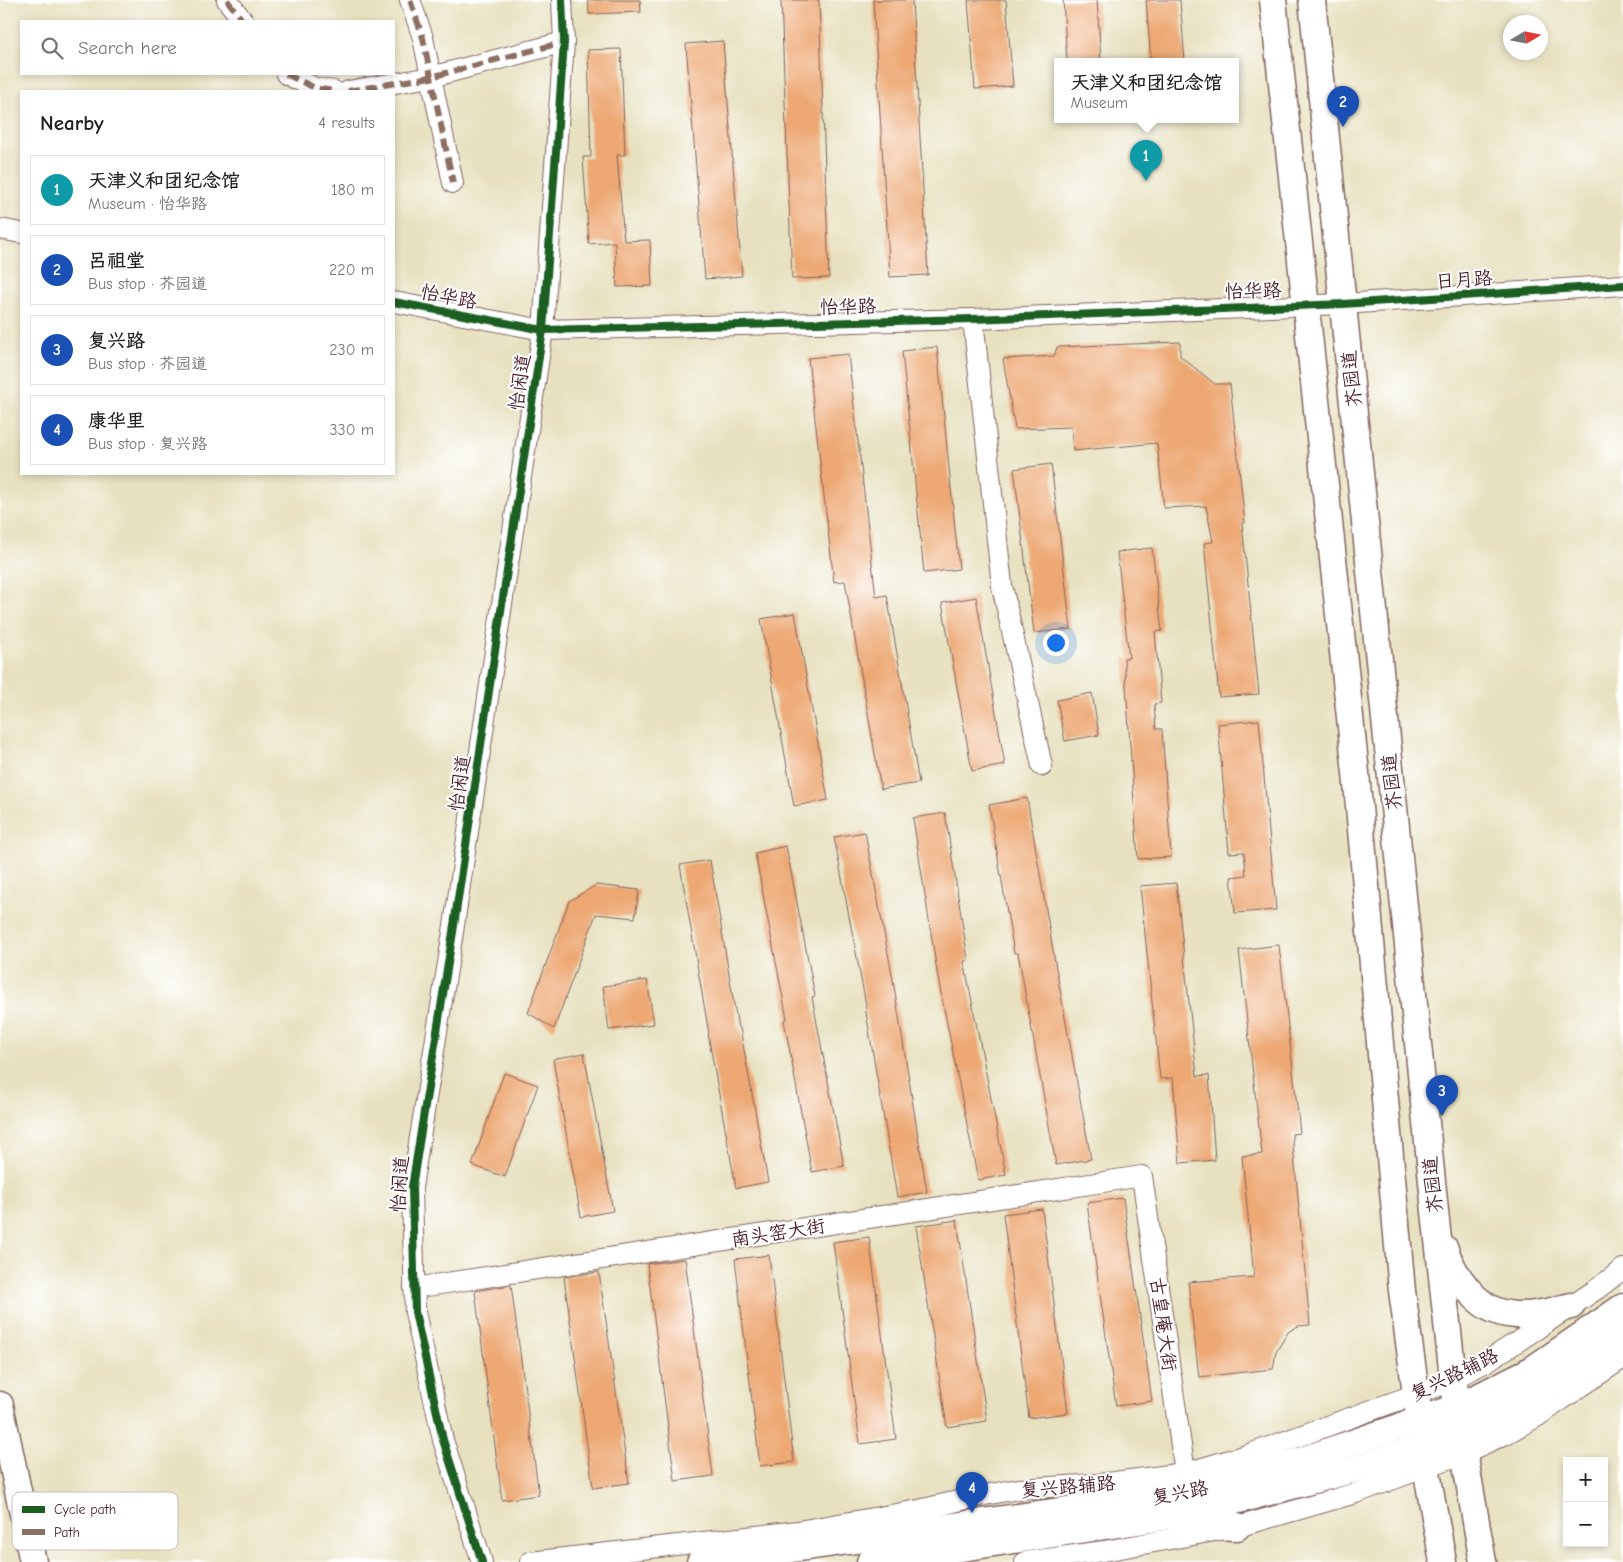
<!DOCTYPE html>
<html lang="en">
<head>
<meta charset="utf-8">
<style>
  :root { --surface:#fff; --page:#f2f2f2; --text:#202124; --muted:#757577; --line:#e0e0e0; --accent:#d1495b }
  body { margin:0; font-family:"Comic Neue","LXGW WenKai TC",sans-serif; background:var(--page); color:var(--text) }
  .controls { position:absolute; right:15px; bottom:15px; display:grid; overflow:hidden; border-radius:0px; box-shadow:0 2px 8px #0003 }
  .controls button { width:45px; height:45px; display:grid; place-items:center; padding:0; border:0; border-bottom:1px solid var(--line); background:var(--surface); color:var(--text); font:25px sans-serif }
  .compass { position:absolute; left:1503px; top:15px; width:45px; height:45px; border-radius:50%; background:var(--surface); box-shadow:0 2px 8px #0003; rotate:80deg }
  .you { position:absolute; left:1055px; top:642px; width:18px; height:18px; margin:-12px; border:4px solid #fff; border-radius:50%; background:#1a73e8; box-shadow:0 0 0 8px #1a73e833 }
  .badge { display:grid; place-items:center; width:32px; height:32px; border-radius:50%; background:var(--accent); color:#fff; font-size:16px; font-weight:700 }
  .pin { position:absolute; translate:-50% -41px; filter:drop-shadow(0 1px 2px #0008) }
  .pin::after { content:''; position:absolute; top:26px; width:18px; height:15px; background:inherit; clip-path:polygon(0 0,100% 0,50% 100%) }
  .popup { position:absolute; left:1054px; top:58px; width:185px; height:65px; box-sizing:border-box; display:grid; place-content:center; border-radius:0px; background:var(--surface); filter:drop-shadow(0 1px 4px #0005); font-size:16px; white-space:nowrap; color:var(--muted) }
  .popup b { font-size:19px; color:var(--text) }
  .popup::after { content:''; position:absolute; left:50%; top:100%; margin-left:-10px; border:10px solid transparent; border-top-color:var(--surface) }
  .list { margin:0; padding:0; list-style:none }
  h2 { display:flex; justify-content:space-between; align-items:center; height:65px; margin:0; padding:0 20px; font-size:21px }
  h2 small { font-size:16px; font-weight:400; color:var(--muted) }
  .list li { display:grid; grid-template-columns:32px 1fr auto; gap:15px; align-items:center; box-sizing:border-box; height:70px; margin:0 10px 10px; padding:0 10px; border:1px solid var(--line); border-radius:0px }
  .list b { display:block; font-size:19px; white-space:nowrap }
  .list p { margin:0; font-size:16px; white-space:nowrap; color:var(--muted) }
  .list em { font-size:16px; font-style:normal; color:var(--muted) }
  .icon { flex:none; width:28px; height:28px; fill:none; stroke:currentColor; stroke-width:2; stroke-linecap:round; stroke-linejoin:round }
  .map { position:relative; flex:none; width:1623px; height:1562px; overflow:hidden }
  .search { position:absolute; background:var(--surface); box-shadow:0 2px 8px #0003; left:20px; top:20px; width:375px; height:55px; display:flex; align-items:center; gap:12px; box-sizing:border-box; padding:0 18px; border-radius:0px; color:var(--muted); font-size:19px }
  .panel { position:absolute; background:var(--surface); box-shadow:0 2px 8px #0003; left:20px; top:90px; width:375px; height:385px; border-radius:0px }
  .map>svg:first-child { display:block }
</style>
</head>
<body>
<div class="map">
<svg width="1623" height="1562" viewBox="0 0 1623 1562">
  <rect width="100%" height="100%" fill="#fff"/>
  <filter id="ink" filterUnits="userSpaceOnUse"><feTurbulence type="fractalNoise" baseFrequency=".02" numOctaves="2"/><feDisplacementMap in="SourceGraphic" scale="10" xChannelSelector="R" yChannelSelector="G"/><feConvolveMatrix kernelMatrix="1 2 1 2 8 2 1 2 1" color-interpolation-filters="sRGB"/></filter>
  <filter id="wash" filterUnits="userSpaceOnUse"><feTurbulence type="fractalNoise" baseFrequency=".0096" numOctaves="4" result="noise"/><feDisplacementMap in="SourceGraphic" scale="20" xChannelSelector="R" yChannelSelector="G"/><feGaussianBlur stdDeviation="1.12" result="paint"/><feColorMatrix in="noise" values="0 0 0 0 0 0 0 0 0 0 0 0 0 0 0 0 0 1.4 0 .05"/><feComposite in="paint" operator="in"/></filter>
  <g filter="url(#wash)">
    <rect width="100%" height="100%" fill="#e7e1bf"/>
    <g id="blocks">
      <g fill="#eda873">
        <path d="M588 0H640L641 12 589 14Z"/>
        <path d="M781 0H819L829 278 792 279Z"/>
        <path d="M873 0H912L928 275 890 277Z"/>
        <path d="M968 0H1006L1013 86 975 89Z"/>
        <path d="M1063 0H1097L1101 62H1067Z"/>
        <path d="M1146 0H1180L1185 62H1151Z"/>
        <path d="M723 41 742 276 705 279 686 44Z"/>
        <path d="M621 49 625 155H617L624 241 650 240 652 286 617 287 615 242 589 244 583 157H591L588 50Z"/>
        <path d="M1180 342V356L1215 384H1230L1245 523H1242L1259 694 1219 697 1204 543 1213 542 1206 506 1164 508 1157 443 1073 451 1071 427 1015 429 1003 359 1054 356 1057 347Z"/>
        <path d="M937 347 959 569 924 573 902 351Z"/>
        <path d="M848 354 876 597 887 595 919 783 881 789 845 581 834 582 808 358Z"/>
        <path d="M1051 464 1071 629 1034 633 1014 469Z"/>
        <path d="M1152 548 1162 631 1155 632 1161 703 1154 704 1156 729H1162L1171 857 1138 859 1124 658H1129L1117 552Z"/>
        <path d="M976 597 1005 765 972 771 942 603Z"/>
        <path d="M795 613 828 800 794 806 761 619Z"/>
        <path d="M1092 693 1099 735 1065 741 1057 700Z"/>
        <path d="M1259 720 1276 910 1235 913 1231 877 1246 875 1244 852 1229 853 1218 724Z"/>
        <path d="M1027 798 1056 968 1091 1159 1056 1165 1018 953H1014L989 805Z"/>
        <path d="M945 813 968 960 964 961 1006 1175 978 1180 938 978 913 818Z"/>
        <path d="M865 832 893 980 927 1192 897 1197 865 1006 866 1005 834 837Z"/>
        <path d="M786 846 815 996 812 997 844 1166 812 1172 784 1020 787 1019 755 853Z"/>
        <path d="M710 860 738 1028H740L768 1182 736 1188 708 1034H709L680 865Z"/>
        <path d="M1176 883 1197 1076 1209 1075 1215 1160 1180 1163 1173 1078 1160 1079 1140 886Z"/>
        <path d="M596 885 639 890 635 918 596 914 554 1029 528 1013 569 901Z"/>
        <path d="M1279 945 1300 1133 1292 1134 1310 1325 1298 1326 1288 1332 1276 1352 1273 1369 1199 1377 1188 1282 1254 1277 1242 1156 1262 1154 1239 950Z"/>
        <path d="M647 980 654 1024 609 1030 603 986Z"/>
        <path d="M584 1053 613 1211 581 1217 553 1059Z"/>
        <path d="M504 1073 538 1085 505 1177 472 1165Z"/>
        <path d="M1123 1198 1152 1401 1116 1406 1087 1203Z"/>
        <path d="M1042 1209 1068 1413 1029 1418 1003 1214Z"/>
        <path d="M957 1220 987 1421 947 1427 916 1226Z"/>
        <path d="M869 1237 896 1439 860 1444 833 1242Z"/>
        <path d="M769 1255 794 1462 760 1466 735 1259Z"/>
        <path d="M685 1259 713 1476 675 1481 647 1264Z"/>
        <path d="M599 1272 629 1483 593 1488 564 1277Z"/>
        <path d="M511 1285 539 1495 502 1500 475 1291Z"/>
      </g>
    </g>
  </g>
  <g filter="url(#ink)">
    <use href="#blocks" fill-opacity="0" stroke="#81635f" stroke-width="1"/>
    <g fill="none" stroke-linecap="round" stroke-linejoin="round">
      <defs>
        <g id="minor">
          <path d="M227 0 243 21"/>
          <path d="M410 0 423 38 453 183"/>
          <path d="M286 74 315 88 334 91"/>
          <path d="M348 91 431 77 564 42"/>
          <path d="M0 229 21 233"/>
          <path d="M394 302 543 330 973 319 1343 304 1623 285"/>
          <path d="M973 319 1002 586 1042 766"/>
          <path d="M414 1288 1142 1176 1185 1473"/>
          <path d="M482 1562 443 1440 415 1312 412 1187 453 932 543 330 564 42 562 0"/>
          <path d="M530 1562 798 1531 919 1510 979 1496 1018 1489 1099 1484 1185 1473 1250 1454 1441 1385 1484 1363 1517 1342 1597 1289 1623 1269"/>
          <path d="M1025 1562 1104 1551 1237 1527 1356 1493 1464 1453 1504 1435 1538 1416 1623 1358"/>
        </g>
        <g id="major">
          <path d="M1273 0 1356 773 1402 1291 1426 1467 1443 1562"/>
          <path d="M1312 0 1436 1221 1453 1378 1464 1453 1483 1562"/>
          <path d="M1445 1249C1449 1262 1457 1276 1466 1287 1495 1325 1530 1317 1571 1306"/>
          <path d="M0 1405 33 1562"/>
          <path d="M1179 1520 1208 1526 1237 1527"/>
          <path d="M700 1562 1144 1499 1223 1483 1299 1461 1458 1407 1533 1369 1623 1307"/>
          <path d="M870 1562 1190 1513 1352 1470 1423 1446 1495 1416 1524 1401 1623 1335"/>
        </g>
      </defs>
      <use href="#minor" stroke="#81635f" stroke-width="22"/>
      <use href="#major" stroke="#81635f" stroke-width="29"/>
      <use href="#minor" stroke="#fff" stroke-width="20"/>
      <use href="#major" stroke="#fff" stroke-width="26"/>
      <g stroke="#8d6e63" stroke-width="6" stroke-dasharray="12 6" stroke-linecap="butt">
        <path d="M227 0 243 21"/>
        <path d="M410 0 423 38 453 183"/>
        <path d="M286 74 315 88 334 91"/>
        <path d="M348 91 431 77 564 42"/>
      </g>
      <defs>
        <g id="cycleway">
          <path d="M394 302 543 330 973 319 1343 304 1623 285"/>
          <path d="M482 1562 443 1440 415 1312 412 1187 453 932 543 330 564 42 562 0"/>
        </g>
      </defs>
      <use href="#cycleway" stroke="#fff" stroke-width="11"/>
      <use href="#cycleway" stroke="#1b5e20" stroke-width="8"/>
    </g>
  </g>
  <g text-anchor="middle" stroke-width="4" stroke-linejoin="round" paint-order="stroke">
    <g font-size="19" fill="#4a1f2b" stroke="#fff">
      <text transform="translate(1464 279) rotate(-4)" y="7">日月路</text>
      <text transform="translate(1253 290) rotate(-2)" y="7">怡华路</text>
      <text transform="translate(449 296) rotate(11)" y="7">怡华路</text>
      <text transform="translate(848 306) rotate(-1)" y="7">怡华路</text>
      <text transform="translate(1351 379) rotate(-96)" y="7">芥园道</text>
      <text transform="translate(519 382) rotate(-82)" y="7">怡闲道</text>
      <text transform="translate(1391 782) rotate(-96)" y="7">芥园道</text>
      <text transform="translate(459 783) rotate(-82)" y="7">怡闲道</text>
      <text transform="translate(399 1184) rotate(-86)" y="7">怡闲道</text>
      <text transform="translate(1432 1185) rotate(-96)" y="7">芥园道</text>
      <text transform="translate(778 1232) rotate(-9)" y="7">南头窑大街</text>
      <text transform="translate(1164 1324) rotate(82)" y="7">古皇庵大街</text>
      <text transform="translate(1454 1374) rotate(-26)" y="7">复兴路辅路</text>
      <text transform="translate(1068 1486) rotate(-5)" y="7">复兴路辅路</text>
      <text transform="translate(1180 1492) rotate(-11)" y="7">复兴路</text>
    </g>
  </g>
  <rect x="12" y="1492" width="166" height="58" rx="8" fill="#fff" stroke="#c9bcbf" stroke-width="1"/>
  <rect x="22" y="1506" width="23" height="7" fill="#1b5e20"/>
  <rect x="22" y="1529" width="23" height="6" fill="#8d6e63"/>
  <g font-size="14" fill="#4a1f2b">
    <text x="54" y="1514">Cycle path</text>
    <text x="54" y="1537">Path</text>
  </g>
</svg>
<div class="controls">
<button>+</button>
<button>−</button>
</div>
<svg class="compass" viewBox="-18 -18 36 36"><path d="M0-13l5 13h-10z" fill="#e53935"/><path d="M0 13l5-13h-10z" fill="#757577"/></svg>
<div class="you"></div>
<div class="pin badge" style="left:1146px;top:181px;background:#0f9aa8">1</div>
<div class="popup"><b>天津义和团纪念馆</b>Museum</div>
<div class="pin badge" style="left:1343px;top:127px;background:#1a4fb4">2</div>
<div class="pin badge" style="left:1442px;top:1116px;background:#1a4fb4">3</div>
<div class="pin badge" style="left:972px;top:1513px;background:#1a4fb4">4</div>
<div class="search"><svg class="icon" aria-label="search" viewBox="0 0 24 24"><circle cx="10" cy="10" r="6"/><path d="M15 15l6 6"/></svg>Search here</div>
<section class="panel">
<h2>Nearby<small>4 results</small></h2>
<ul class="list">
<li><span class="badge" style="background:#0f9aa8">1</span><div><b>天津义和团纪念馆</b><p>Museum · 怡华路</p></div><em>180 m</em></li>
<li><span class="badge" style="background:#1a4fb4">2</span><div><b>吕祖堂</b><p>Bus stop · 芥园道</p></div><em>220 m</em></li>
<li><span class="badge" style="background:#1a4fb4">3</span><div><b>复兴路</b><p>Bus stop · 芥园道</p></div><em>230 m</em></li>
<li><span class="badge" style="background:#1a4fb4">4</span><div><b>康华里</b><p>Bus stop · 复兴路</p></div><em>330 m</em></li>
</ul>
</section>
</div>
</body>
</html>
